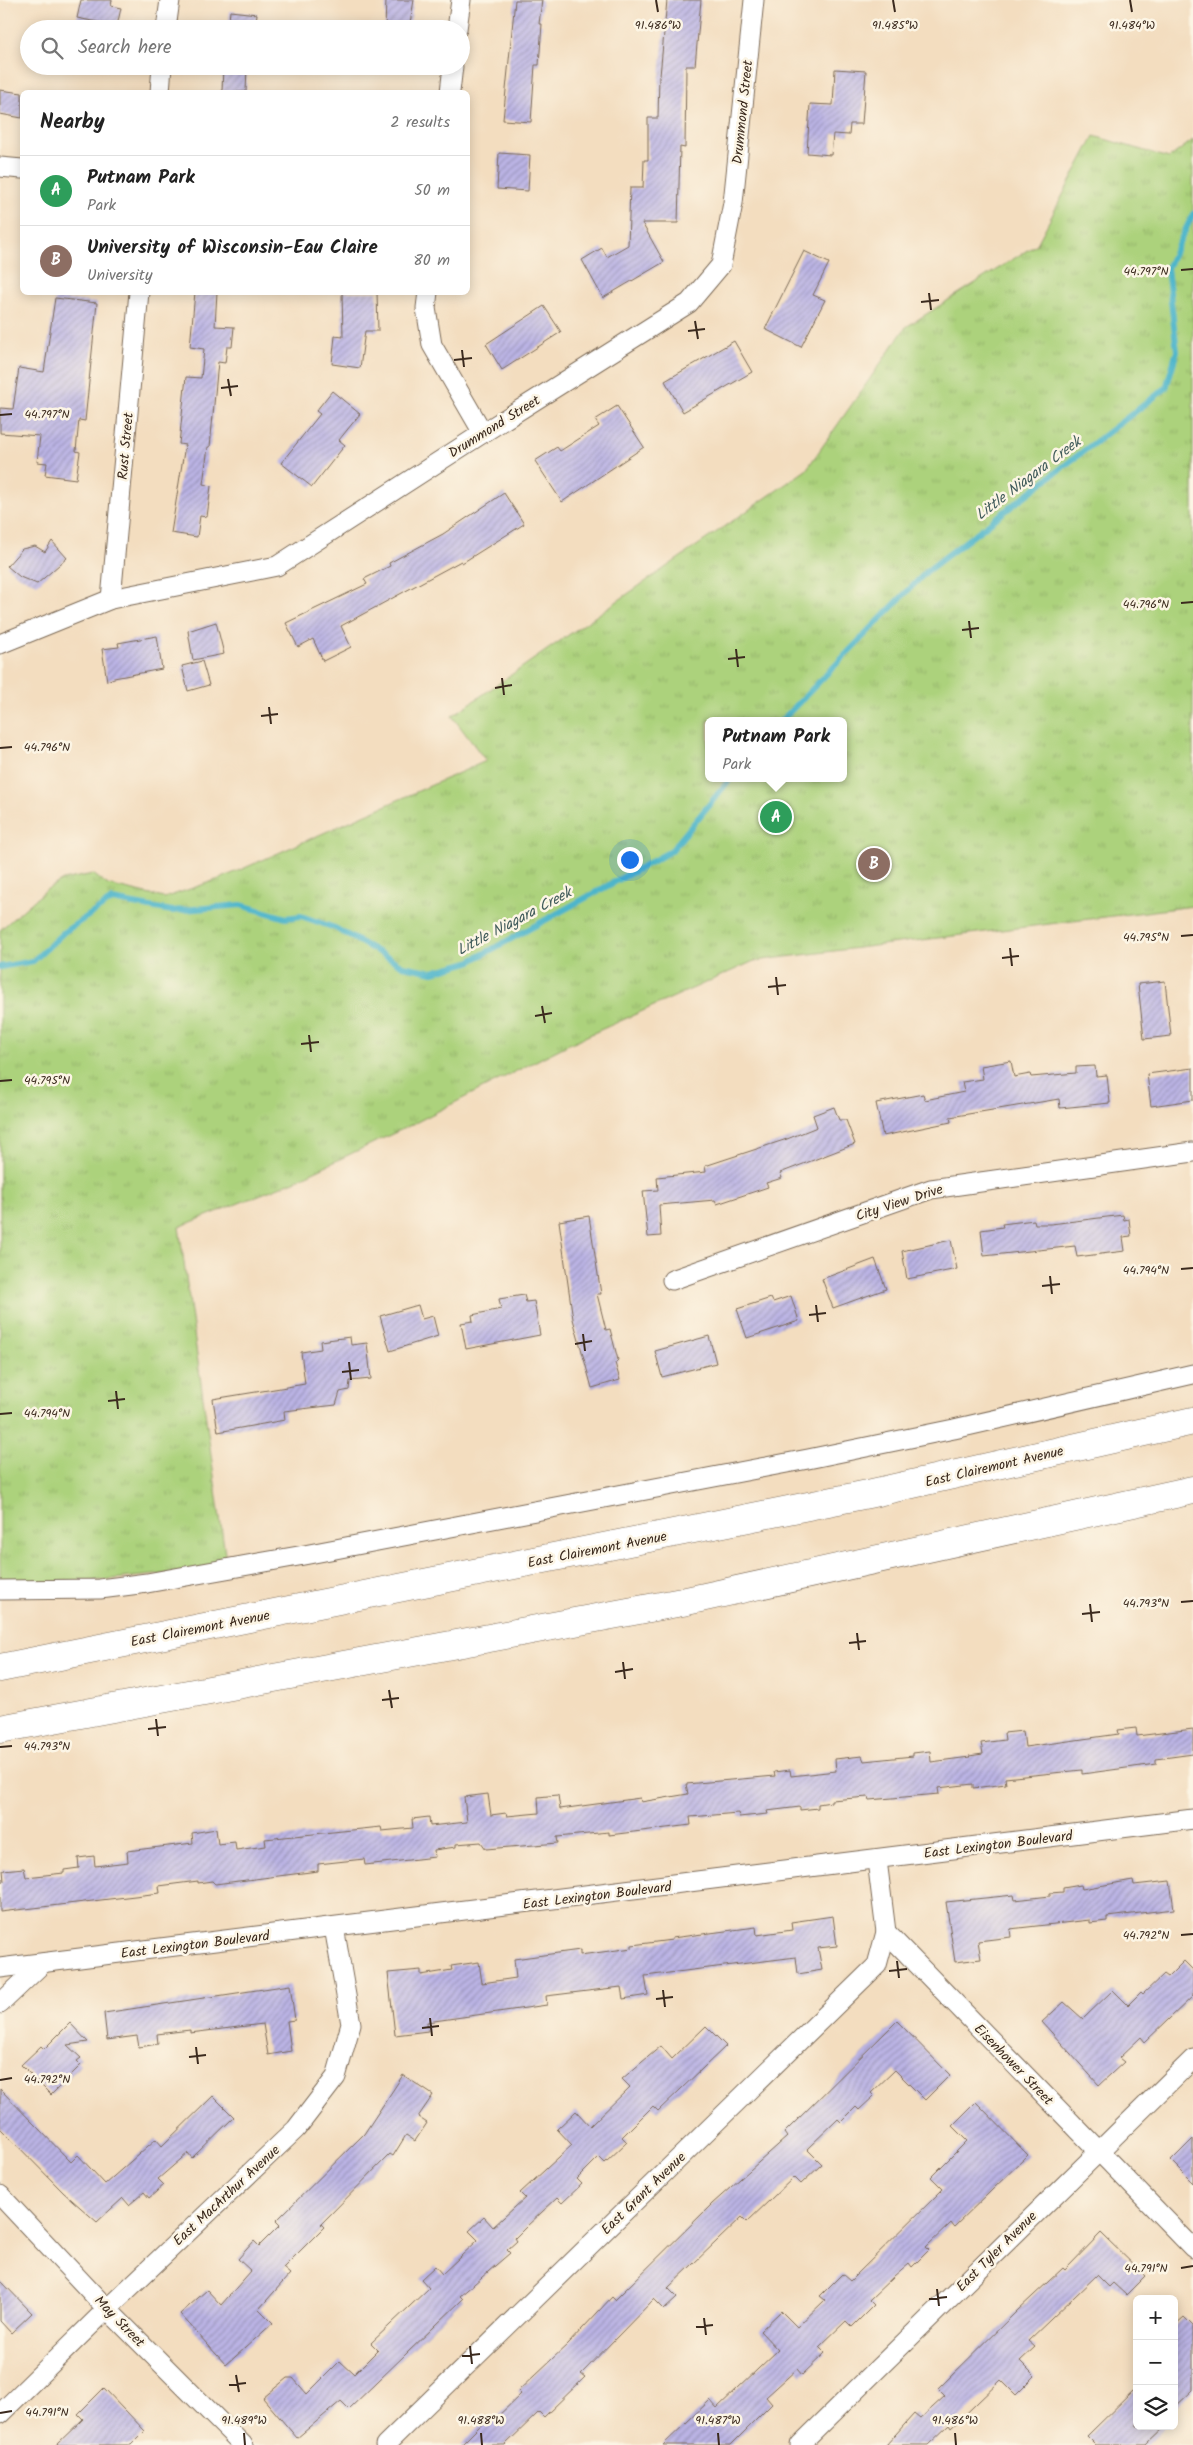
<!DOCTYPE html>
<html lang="en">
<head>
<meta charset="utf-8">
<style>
  :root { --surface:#fff; --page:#f6f6f6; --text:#222; --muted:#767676; --line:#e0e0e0; --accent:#b45309 }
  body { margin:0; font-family:Kalam,sans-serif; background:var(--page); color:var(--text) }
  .controls { position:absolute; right:15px; bottom:15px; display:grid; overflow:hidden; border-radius:8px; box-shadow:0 2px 12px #0003 }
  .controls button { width:45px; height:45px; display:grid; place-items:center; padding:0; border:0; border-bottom:1px solid var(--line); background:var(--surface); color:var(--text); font:25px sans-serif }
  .you { position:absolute; left:629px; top:859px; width:18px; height:18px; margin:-12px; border:4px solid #fff; border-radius:50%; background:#1a73e8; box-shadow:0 0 0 8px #1a73e833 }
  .badge { display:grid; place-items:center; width:32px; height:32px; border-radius:50%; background:var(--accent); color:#fff; font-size:16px; font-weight:700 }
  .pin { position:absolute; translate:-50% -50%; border:2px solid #fff; box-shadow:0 1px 5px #0006 }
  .popup { position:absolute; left:705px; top:717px; width:142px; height:65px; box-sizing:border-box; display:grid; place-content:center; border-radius:8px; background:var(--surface); filter:drop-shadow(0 1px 4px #0005); font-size:16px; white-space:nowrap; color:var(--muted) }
  .popup b { font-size:19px; color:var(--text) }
  .popup::after { content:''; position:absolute; left:50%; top:100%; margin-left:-10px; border:10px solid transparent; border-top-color:var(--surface) }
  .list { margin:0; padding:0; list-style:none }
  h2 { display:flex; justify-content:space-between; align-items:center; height:65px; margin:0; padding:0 20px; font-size:21px }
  h2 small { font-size:16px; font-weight:400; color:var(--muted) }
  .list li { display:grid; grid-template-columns:32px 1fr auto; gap:15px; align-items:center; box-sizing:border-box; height:70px; padding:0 20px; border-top:1px solid var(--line) }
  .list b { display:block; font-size:19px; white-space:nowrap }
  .list p { margin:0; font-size:16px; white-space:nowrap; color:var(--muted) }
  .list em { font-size:16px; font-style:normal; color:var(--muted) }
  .icon { flex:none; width:28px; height:28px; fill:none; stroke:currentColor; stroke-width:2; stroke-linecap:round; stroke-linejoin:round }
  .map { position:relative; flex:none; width:1193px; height:2445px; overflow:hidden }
  .search { position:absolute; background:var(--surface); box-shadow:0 2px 12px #0003; left:20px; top:20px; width:450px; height:55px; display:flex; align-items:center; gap:12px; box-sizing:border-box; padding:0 18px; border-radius:28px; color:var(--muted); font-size:19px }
  .panel { position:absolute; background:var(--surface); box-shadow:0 2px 12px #0003; left:20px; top:90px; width:450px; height:205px; border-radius:8px }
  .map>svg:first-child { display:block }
</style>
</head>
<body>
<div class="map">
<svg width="1193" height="2445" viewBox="0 0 1193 2445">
  <defs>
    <pattern id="park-tufts" width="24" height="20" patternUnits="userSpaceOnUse" patternTransform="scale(1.25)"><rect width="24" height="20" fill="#acd27c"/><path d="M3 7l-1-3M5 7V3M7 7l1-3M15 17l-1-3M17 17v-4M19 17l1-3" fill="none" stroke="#95b46b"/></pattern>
    <pattern id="building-hatch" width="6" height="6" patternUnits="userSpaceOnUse" patternTransform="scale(1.25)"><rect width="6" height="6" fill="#bbb4e5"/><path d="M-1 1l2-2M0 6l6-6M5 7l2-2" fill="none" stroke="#9993b9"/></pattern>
  </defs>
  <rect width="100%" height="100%" fill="#fcf5e5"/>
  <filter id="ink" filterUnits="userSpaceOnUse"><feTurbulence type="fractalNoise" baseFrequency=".02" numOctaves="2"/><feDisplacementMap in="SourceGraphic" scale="10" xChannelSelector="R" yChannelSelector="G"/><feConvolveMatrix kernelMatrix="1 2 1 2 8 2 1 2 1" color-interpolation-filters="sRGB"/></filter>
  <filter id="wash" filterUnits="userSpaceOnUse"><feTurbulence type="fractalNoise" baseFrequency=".0096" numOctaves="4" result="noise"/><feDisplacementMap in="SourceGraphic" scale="20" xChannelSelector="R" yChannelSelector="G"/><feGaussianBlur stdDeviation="1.12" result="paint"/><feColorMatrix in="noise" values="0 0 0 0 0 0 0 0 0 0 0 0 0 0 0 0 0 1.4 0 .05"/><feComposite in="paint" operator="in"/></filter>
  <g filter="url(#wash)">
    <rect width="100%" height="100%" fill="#f3ddbf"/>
    <path fill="url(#park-tufts)" stroke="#747e4d" fill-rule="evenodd" d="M1094 136 1169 158 1193 140V906L754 961 569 1044 413 1124 294 1181 179 1227 227 1568 0 1590V930L46 890 63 880 93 874 108 885 164 898 222 878 486 761 452 716 806 470 906 327 1037 244ZM708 721H844V778H708Z"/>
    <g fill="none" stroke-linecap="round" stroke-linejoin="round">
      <g stroke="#4db5cb" stroke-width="6">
        <path d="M781 721 927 571 1166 388 1177 351 1167 268 1193 214"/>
        <path d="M0 967 33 961 64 932 112 900 172 911 241 905 286 918 301 916 335 928 403 966 433 972 469 962 671 851 731 778"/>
      </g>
    </g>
    <g id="blocks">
      <g fill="url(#building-hatch)">
        <path d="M81 0H112L111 6 121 8 117 26 77 18Z"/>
        <path d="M386 0H414L409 29H385Z"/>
        <path d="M515 0H542L539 24H542L539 65H535L531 122 503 120Z"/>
        <path d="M667 0H701L695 66H686L685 148 680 147 678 223H642L664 262 603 298 582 260 602 248 607 257 628 245 630 188H643L644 160H648V118H658L659 76H660Z"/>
        <path d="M230 11 257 14 255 29H228Z"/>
        <path d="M223 66H247L246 92H222Z"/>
        <path d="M835 69 866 71 862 124H850L849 135 833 134 831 155 807 153 810 104 833 105Z"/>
        <path d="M0 90 22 93V118L0 114Z"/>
        <path d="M499 153 530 155 528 191 497 189Z"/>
        <path d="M804 251 829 263 813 295 825 300 801 347 765 329Z"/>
        <path d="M195 292H217L215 326 234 327 232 347H227L225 363 218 362 210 447H208L203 484 211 486 207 517 200 516 197 537 171 533 185 445 179 444 186 377 201 378 204 349 190 347Z"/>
        <path d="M342 292H377L378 331H365L360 368 332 364 335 336 343 337Z"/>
        <path d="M55 298 97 303 85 421 79 420 76 451 80 452 76 479 45 475 47 463 37 462 40 436 0 433V408L13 409 19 368 44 372Z"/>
        <path d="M544 306 561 332 502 370 486 344Z"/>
        <path d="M734 341 752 372 683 412 665 381Z"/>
        <path d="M332 391 360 414 339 440 345 445 312 487 281 463 320 414 316 411Z"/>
        <path d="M617 406 644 447 562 502 535 461 557 447 560 451 599 426 595 420Z"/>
        <path d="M504 493 524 524 462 563 461 561 341 626 351 647 323 661 313 639 298 647 286 623 367 584 364 579 390 566 389 563 443 534Z"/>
        <path d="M52 541 67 558 37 584 20 577 7 566 22 549 35 546 45 552Z"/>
        <path d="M216 622 224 654 193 660 188 631Z"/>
        <path d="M157 636 162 669 114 678 107 681 102 649 119 647 118 643Z"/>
        <path d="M202 661 209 685 188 691 182 666Z"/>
        <path d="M1165 981 1171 1036 1144 1039 1138 984Z"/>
        <path d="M1011 1061 1014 1077 1030 1074 1031 1077 1076 1073V1067L1095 1066 1096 1076 1107 1075 1110 1103 1060 1108 1059 1099 950 1117 951 1122 883 1136 876 1103 923 1094 925 1100 964 1092 962 1082 983 1079 981 1066Z"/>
        <path d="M1193 1068V1100L1151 1106 1147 1074Z"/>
        <path d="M834 1107 839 1120H846L855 1144 780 1173 782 1178 766 1183 768 1187 717 1204 715 1200 659 1205 661 1236 648 1237 643 1191 658 1190 657 1177 706 1172 705 1166 787 1139 817 1127 813 1115Z"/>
        <path d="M1123 1215 1124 1220 1129 1219 1131 1236 1123 1237 1125 1251 1077 1257 1075 1246 984 1256 981 1230 1003 1227 1002 1224 1034 1220 1035 1224H1051Z"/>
        <path d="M589 1216 601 1294H597L606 1330 610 1329 618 1360 615 1363 620 1380 592 1388 573 1319 559 1221Z"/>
        <path d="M951 1240 957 1269 907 1279 902 1251Z"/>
        <path d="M875 1259 886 1289 833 1308 822 1279Z"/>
        <path d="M524 1295 526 1302 534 1301 540 1335 466 1349 461 1323 473 1321 472 1315 501 1309 499 1299Z"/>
        <path d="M791 1296 799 1321 747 1338 737 1309 771 1298 773 1302Z"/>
        <path d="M418 1305 422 1319 433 1316 438 1336 390 1351 380 1316Z"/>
        <path d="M709 1336 716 1363 662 1377 655 1351Z"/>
        <path d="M350 1337 351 1345 367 1343 371 1379 350 1381 349 1390 340 1392 336 1405 284 1411 285 1420 218 1432 213 1399 305 1384 301 1352 321 1349 320 1341Z"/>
        <path d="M1136 1728 1137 1736 1193 1729V1754L1156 1759V1764L1082 1774V1770L1005 1778 1006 1784 973 1788V1784L938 1788 939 1794 869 1800 868 1797 831 1800V1802L818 1804V1808L800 1810V1807L767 1811 768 1814 739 1817 738 1813 690 1817 691 1825 609 1835V1832L557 1837 558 1843 486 1849 481 1842 456 1844V1847L434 1850 435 1857 365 1865 364 1859 318 1864V1871L215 1884 212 1881 198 1883V1881L159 1886 160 1893 0 1912V1882L4 1881 3 1870 24 1868 26 1877 64 1873V1870L79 1868 78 1858 94 1856 95 1866 128 1862 127 1851 193 1843 192 1833 216 1829 218 1844 235 1842 236 1850 266 1846 265 1839 381 1827 382 1831 413 1828 412 1819 429 1817 430 1826 467 1822 464 1797 488 1794 491 1815 506 1813 507 1816 539 1813 538 1797 558 1795 560 1809 640 1798 641 1802 688 1794 686 1784 775 1776 774 1772 790 1770 791 1776 836 1771 835 1759 862 1756 864 1761 913 1756V1753L930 1751 931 1762 970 1757 969 1756 983 1754 981 1743 1005 1740 1004 1733 1023 1731 1025 1747 1119 1734 1118 1730Z"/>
        <path d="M1133 1880 1134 1885 1170 1881 1174 1909 1107 1917V1921L1090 1923V1920L1010 1929 1011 1937 978 1941 981 1959 955 1962 946 1902 1014 1895 1015 1900 1050 1896V1893L1063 1892V1888L1081 1885 1082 1889Z"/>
        <path d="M833 1916 837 1946 818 1948 822 1970 798 1974 796 1957 645 1976 648 1995 623 1999 621 1987 546 1996 547 2005 427 2022 428 2031 395 2035 388 1973 421 1970V1975L452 1970 451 1966 479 1962 482 1983 516 1978 514 1959 580 1950V1955L632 1948V1945L672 1940V1938L756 1927 757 1935 792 1930 791 1922Z"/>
        <path d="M1184 1961 1193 1970V1996L1145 2042 1141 2037 1119 2058 1124 2062 1099 2085 1042 2022 1064 2002 1083 2019 1113 1990 1128 2005 1141 1992 1143 1994 1164 1974 1168 1977Z"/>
        <path d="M290 1985 295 2020 287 2021 291 2051 268 2055 263 2024 190 2033V2030L157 2034 158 2044 139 2047 137 2036 107 2040 104 2013Z"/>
        <path d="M897 2021 950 2075 925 2100 895 2070 871 2093 874 2096 859 2110 856 2107 841 2122 838 2119 807 2149 822 2164 801 2184 794 2177 747 2222 742 2217 668 2288 677 2297 664 2309 654 2299 581 2374 585 2377 544 2417 539 2412 505 2445H461L490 2416 494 2420 521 2394 518 2391 568 2344 612 2297 615 2300 712 2204 787 2137 784 2133Z"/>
        <path d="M70 2023 88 2042 67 2045 81 2058 77 2061 81 2065 51 2095 21 2065 41 2046 44 2049Z"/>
        <path d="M706 2026 726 2046 658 2111 653 2106 622 2137 627 2142 605 2163 599 2157 577 2179 582 2184 562 2203 557 2198 527 2226 515 2238 517 2241 507 2250 510 2253 460 2296 463 2299 349 2409 341 2401 297 2438 263 2398 287 2378H293L307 2394 340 2361 354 2374 378 2350 371 2343 429 2288 421 2279 435 2266 442 2274 478 2240 469 2231 484 2217 493 2227 525 2198 520 2193 572 2145 557 2129 576 2111 590 2126 630 2087 622 2079 661 2046 672 2059Z"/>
        <path d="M403 2075 433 2095 418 2117 427 2123 415 2141 406 2135 393 2156 390 2154 321 2224 324 2227 283 2268 290 2274 259 2309 273 2323 226 2365 180 2314 207 2290 221 2305 251 2271 238 2259 254 2241 259 2246 280 2225 276 2221 364 2134Z"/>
        <path d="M0 2089 71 2162 78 2155 105 2184 156 2139 162 2146 213 2096 234 2117 192 2158 188 2153 158 2179 164 2185 149 2198 144 2192 129 2205 123 2198 97 2222 64 2193 0 2128Z"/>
        <path d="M976 2102 1028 2155 954 2227 951 2223 926 2247 929 2250 912 2267 909 2263 894 2276 869 2300 874 2305 852 2327 846 2321 819 2347 825 2353 802 2375 797 2369 766 2397 772 2404 731 2445H663L710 2400 717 2408 778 2350 760 2331 781 2311 797 2327 825 2300 820 2296 842 2274 850 2281 943 2189 931 2177 967 2141 952 2126Z"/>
        <path d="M1193 2139V2183L1171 2161Z"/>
        <path d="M1101 2233 1145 2276 1126 2295 1113 2283 1109 2287 1097 2275 1028 2341 1035 2347 1020 2361 1035 2376 1016 2395 1001 2380 951 2428 949 2425 928 2445H886L914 2414 920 2419 945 2396 938 2389 1018 2310 1063 2268 1065 2270Z"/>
        <path d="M0 2280 32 2313 11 2333 0 2321Z"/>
        <path d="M1184 2317 1193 2326V2390L1174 2408V2326Z"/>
        <path d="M1137 2387V2426H1166L1146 2445H1096L1087 2436Z"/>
        <path d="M104 2388 145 2431 131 2445H56L83 2419 78 2414Z"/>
      </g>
    </g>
  </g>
  <g filter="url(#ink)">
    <use href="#blocks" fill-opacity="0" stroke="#7b6956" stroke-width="1"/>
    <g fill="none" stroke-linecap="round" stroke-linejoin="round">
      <defs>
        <g id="minor">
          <path d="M166 29 170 0"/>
          <path d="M457 29 461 0"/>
          <path d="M160 92 162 66"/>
          <path d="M450 92 453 66"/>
          <path d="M0 167 22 169"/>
          <path d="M428 292 426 308 432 345 483 433"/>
          <path d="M111 599 139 292"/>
          <path d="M0 644 111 599 277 566 483 433 689 303 721 265 733 203 754 0"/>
          <path d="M672 1280 931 1189 1193 1152"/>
          <path d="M0 1590 100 1589 147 1583 304 1555 808 1459 954 1429 1193 1374"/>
          <path d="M877 1860 886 1932 1193 2248"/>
          <path d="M0 1968 1193 1819"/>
          <path d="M0 2004 43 1963"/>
          <path d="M0 2195 107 2309 243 2445"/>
          <path d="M0 2414 107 2309 296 2129 336 2077 351 2024 334 1927"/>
          <path d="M385 2445 877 1965 886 1932"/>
          <path d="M800 2445 1193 2059"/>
        </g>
        <g id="primary">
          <path d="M0 1668 868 1494 1193 1421"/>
          <path d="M0 1729 682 1602 1193 1490"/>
        </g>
      </defs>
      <use href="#minor" stroke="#7b6956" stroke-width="21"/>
      <use href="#primary" stroke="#7b6956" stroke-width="29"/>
      <use href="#minor" stroke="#fff" stroke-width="19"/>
      <use href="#primary" stroke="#fff" stroke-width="28"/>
    </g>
  </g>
  <path fill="none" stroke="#3b2a1e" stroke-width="2" d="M656 0 658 12M893 0 895 12M1130 0 1132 12M1181 270 1193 269M929 293 931 310M921 302 939 300M695 321 698 339M688 331 705 329M462 350 464 367M454 360 472 358M228 379 231 396M221 388 238 386M0 415 12 414M1181 603 1193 602M969 621 971 638M962 630 979 628M736 649 738 667M728 659 745 657M502 678 504 695M495 688 512 685M269 707 271 724M261 716 278 714M0 748 12 747M1181 936 1193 935M1010 948 1012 966M1002 958 1019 956M776 977 778 995M768 987 786 985M542 1006 545 1023M535 1016 552 1013M309 1035 311 1052M301 1044 319 1042M0 1081 12 1080M1181 1269 1193 1268M1050 1276 1052 1294M1042 1286 1060 1284M816 1305 818 1322M809 1315 826 1313M583 1334 585 1351M575 1344 592 1341M349 1362 351 1380M342 1372 359 1370M116 1391 118 1409M108 1401 125 1399M0 1414 12 1413M1181 1602 1193 1601M1090 1604 1092 1622M1082 1614 1100 1612M857 1633 859 1650M849 1643 866 1641M623 1662 625 1679M615 1672 633 1669M389 1690 392 1708M382 1700 399 1698M156 1719 158 1736M148 1729 166 1727M0 1747 12 1746M1181 1935 1193 1934M897 1961 899 1978M889 1971 907 1969M663 1990 665 2007M656 1999 673 1997M430 2018 432 2036M422 2028 439 2026M196 2047 198 2064M189 2057 206 2055M0 2080 12 2078M1181 2268 1193 2266M937 2289 939 2306M929 2299 947 2297M704 2318 706 2335M696 2327 713 2325M470 2346 472 2364M462 2356 480 2354M236 2375 239 2392M229 2385 246 2383M0 2413 12 2411M244 2433 245 2445M481 2433 482 2445M718 2433 719 2445M955 2433 956 2445"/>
  <g text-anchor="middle" stroke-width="5" stroke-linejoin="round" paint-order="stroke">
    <g font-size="14" fill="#3b2a1e" stroke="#fcf5e5">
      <text transform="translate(742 112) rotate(-84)" y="5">Drummond Street</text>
      <text transform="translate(494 426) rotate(-32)" y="5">Drummond Street</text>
      <text transform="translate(125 446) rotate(-85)" y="5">Rust Street</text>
      <text transform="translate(899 1202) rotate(-18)" y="5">City View Drive</text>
      <text transform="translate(994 1466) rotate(-13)" y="5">East Clairemont Avenue</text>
      <text transform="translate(597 1549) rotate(-11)" y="5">East Clairemont Avenue</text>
      <text transform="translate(200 1628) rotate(-11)" y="5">East Clairemont Avenue</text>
      <text transform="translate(998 1844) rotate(-7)" y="5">East Lexington Boulevard</text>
      <text transform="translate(597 1895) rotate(-7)" y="5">East Lexington Boulevard</text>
      <text transform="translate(195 1944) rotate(-7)" y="5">East Lexington Boulevard</text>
      <text transform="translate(1014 2064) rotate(46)" y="5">Eisenhower Street</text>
      <text transform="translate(643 2193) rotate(-44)" y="5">East Grant Avenue</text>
      <text transform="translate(226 2195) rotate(-43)" y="5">East MacArthur Avenue</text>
      <text transform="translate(996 2251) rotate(-45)" y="5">East Tyler Avenue</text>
      <text transform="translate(120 2321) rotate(46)" y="5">May Street</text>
    </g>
    <g font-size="15" font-style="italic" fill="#415b5b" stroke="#fcf5e5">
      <text transform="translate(1028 478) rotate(-37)" y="5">Little Niagara Creek</text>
      <text transform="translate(514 921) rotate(-28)" y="5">Little Niagara Creek</text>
    </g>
  </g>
  <g font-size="12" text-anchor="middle" fill="#3b2a1e" stroke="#fcf5e5" stroke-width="5" stroke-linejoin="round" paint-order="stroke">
    <text x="658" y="29">91.486°W</text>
    <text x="895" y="29">91.485°W</text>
    <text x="1132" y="29">91.484°W</text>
    <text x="1146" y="275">44.797°N</text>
    <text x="47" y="418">44.797°N</text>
    <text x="1146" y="608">44.796°N</text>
    <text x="47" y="751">44.796°N</text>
    <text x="1146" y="941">44.795°N</text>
    <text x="47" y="1084">44.795°N</text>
    <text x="1146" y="1274">44.794°N</text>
    <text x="47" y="1417">44.794°N</text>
    <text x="1146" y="1607">44.793°N</text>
    <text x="47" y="1750">44.793°N</text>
    <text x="1146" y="1939">44.792°N</text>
    <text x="47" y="2083">44.792°N</text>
    <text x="1146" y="2272">44.791°N</text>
    <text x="47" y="2416">44.791°N</text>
    <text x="244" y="2424">91.489°W</text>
    <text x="481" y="2424">91.488°W</text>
    <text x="718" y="2424">91.487°W</text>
    <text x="955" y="2424">91.486°W</text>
  </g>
</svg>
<div class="controls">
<button>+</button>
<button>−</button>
<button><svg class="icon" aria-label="layers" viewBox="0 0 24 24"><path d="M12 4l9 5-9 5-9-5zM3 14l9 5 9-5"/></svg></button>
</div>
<div class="you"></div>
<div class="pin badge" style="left:776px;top:817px;background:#2e9e5b">A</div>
<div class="popup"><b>Putnam Park</b>Park</div>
<div class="pin badge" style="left:874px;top:864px;background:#8d6e63">B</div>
<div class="search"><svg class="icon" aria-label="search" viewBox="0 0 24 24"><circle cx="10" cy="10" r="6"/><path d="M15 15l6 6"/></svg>Search here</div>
<section class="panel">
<h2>Nearby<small>2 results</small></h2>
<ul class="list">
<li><span class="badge" style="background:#2e9e5b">A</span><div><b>Putnam Park</b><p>Park</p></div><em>50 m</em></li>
<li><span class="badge" style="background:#8d6e63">B</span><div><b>University of Wisconsin-Eau Claire</b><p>University</p></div><em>80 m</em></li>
</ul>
</section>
</div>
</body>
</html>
